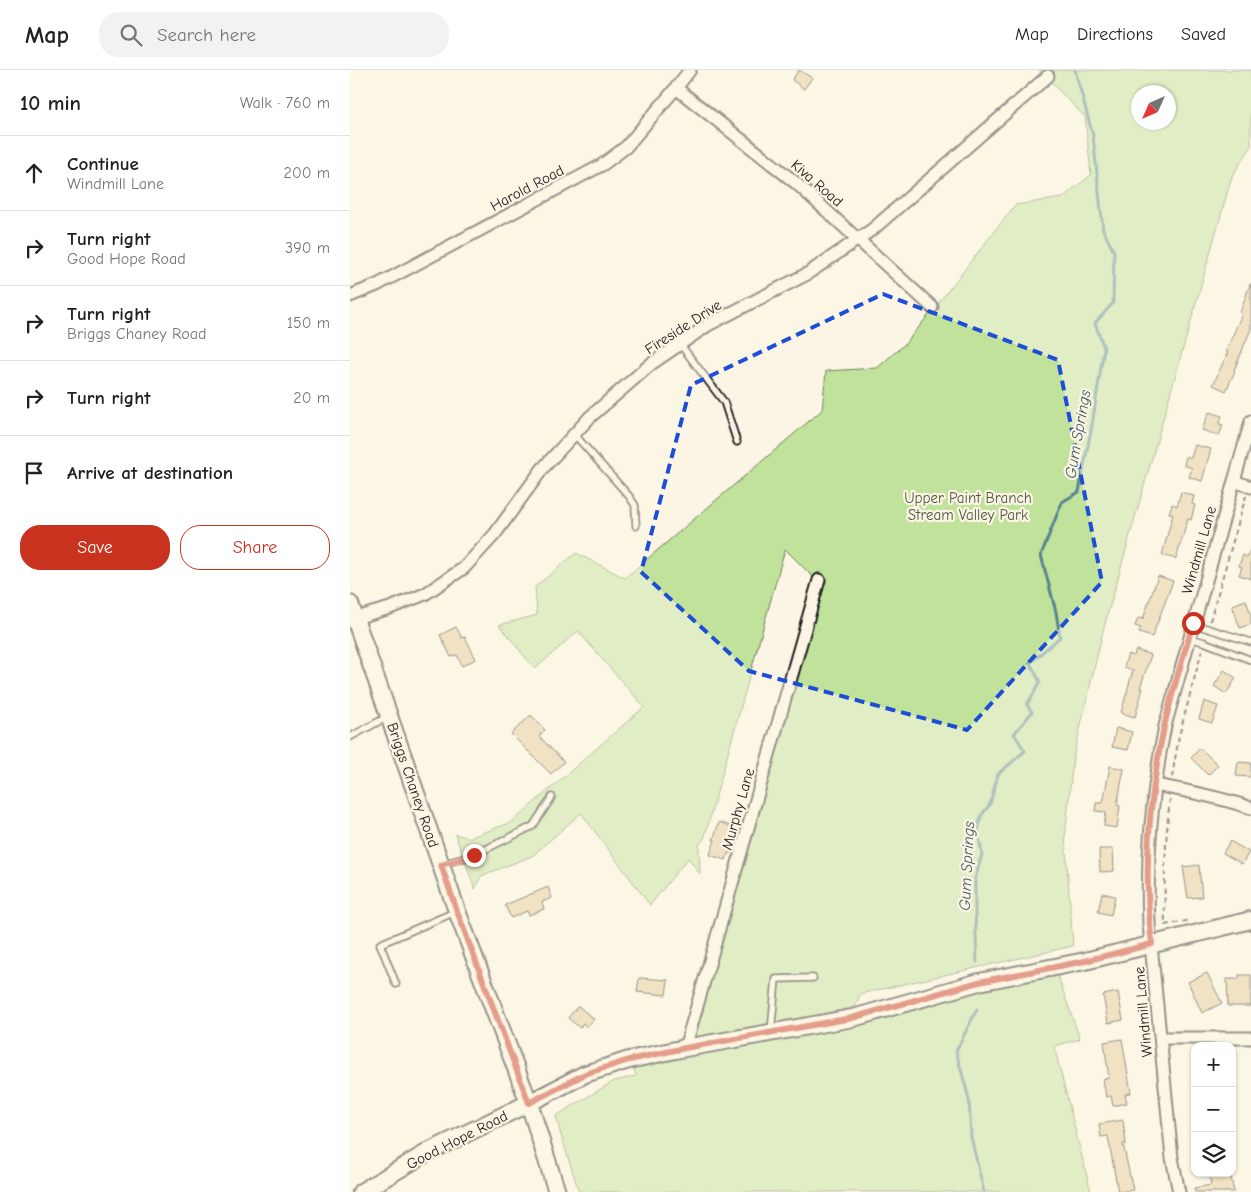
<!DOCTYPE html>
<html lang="en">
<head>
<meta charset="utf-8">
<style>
  :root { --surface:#fff; --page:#f2f2f2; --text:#202124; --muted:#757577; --line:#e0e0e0; --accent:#c8321e }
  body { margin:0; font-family:"Comic Neue",sans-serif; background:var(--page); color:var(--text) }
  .controls { position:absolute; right:15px; bottom:15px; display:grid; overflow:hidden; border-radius:10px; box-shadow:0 1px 4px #0004 }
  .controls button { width:45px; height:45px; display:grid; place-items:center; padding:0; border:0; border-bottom:1px solid var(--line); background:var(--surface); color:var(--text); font:25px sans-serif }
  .compass { position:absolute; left:781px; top:15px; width:45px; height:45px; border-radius:50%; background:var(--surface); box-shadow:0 1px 4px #0004; rotate:225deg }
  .stop { position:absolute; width:15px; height:15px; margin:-11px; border:4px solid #c8321e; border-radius:50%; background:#fff }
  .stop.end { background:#c8321e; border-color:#fff; box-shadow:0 1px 5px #0008 }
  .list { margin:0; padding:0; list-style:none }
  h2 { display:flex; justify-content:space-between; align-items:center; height:65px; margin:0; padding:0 20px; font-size:21px }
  h2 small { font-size:16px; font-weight:400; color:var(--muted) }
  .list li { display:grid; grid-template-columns:32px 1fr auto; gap:15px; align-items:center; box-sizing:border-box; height:75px; padding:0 20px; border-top:1px solid var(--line) }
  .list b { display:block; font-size:19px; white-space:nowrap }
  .list p { margin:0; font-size:16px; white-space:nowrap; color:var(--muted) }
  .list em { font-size:16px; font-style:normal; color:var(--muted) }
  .actions { display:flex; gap:10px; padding:15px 20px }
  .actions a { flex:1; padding:11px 0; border:1px solid var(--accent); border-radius:20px; text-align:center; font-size:18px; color:var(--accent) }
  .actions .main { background:var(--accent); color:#fff }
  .icon { flex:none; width:28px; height:28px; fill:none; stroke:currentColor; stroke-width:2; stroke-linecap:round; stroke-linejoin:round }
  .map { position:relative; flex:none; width:901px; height:1122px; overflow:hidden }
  header { display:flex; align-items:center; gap:30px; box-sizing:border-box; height:70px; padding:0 25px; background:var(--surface); border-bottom:1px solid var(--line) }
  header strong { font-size:24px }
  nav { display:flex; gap:28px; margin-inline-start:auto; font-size:18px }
  .search { width:350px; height:45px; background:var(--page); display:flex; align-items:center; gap:12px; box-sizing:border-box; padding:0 18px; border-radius:20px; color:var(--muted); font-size:19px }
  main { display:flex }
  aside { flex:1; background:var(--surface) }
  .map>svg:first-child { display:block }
</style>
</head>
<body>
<header>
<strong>Map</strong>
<div class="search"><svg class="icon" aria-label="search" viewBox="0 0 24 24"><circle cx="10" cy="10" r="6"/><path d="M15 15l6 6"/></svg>Search here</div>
<nav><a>Map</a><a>Directions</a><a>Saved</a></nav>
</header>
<main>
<aside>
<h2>10 min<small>Walk · 760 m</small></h2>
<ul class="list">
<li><svg class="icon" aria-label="ahead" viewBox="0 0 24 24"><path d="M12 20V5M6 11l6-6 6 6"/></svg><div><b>Continue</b><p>Windmill Lane</p></div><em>200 m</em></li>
<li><svg class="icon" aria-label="right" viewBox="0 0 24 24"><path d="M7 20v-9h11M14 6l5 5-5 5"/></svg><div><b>Turn right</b><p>Good Hope Road</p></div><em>390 m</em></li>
<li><svg class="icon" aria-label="right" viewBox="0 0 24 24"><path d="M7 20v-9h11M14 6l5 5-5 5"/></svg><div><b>Turn right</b><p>Briggs Chaney Road</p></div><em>150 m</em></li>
<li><svg class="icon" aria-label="right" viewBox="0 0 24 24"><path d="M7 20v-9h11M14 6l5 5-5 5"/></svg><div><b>Turn right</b></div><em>20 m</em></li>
<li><svg class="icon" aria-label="arrive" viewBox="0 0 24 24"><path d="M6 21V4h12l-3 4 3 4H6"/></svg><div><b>Arrive at destination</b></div></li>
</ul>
<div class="actions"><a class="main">Save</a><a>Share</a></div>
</aside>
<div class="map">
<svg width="901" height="1122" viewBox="0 0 901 1122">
  <rect width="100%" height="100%" fill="#fcf5e5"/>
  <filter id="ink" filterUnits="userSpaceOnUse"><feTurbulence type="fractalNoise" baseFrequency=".02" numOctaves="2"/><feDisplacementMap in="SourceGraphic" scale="10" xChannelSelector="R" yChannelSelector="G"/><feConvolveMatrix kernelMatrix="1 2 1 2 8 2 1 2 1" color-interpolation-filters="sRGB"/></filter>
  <g filter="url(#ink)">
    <g fill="#c0e29b" stroke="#6e7f5c" fill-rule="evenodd">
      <path d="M689 0H901V77L882 106 754 557 723 688 715 768 723 876 510 924 506 936 500 938 341 973 473 517 435 479 354 769 349 775 350 804 338 788 300 835 231 743 182 786 131 806 125 819 105 764 119 768 162 752 294 637 228 561 185 599 149 555 187 545 185 517 226 483 275 508 472 340 476 301 527 298 555 274 590 231 665 135 712 128 741 105 735 47ZM788 22H818V52H788Z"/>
      <path d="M706 901 730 969 704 976 741 1122H229L209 1059V1057L206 1046 264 1011 286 1006 283 994Z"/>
    </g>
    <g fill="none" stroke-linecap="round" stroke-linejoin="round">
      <g stroke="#578390" stroke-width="3">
        <path d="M627 892 625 839V809L632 784 628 762 631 746 640 734 648 704 675 681 664 664 682 642 677 635 690 612 680 593 710 567 706 542 691 485 712 432 729 422 742 355 754 278 745 253 763 233 764 182 753 160 743 66 725 0"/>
        <path d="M627 939 606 981 619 1029 621 1067 634 1122"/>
      </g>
    </g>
    <g fill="#e3ca99" stroke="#1c1c1c">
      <path d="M449 0 462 8 454 19 442 10Z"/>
      <path d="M900 214H901V259L884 300 885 301 876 321 863 315 878 282 876 281 892 244 890 243Z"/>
      <path d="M859 342 872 346 869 354 873 355 869 366 852 360Z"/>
      <path d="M845 375 861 379 852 411 839 407 842 398 834 395 836 386 841 388Z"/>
      <path d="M831 422 844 426 842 434 845 435 841 450 838 449 826 489 812 485 823 444 819 443 822 434 827 436Z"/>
      <path d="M901 477V509L889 505 892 497 889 496 893 485 897 487Z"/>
      <path d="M808 506 823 511 802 567 789 563 791 558 785 556 788 548 793 549Z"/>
      <path d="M896 530 901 545V554L890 558 882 535Z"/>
      <path d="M106 557 112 568 115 567 126 589 112 596 107 585 101 587 90 565Z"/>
      <path d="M786 580 801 585 790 618H793L785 647 771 643 783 600 774 597 778 584 784 586Z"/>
      <path d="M874 600 886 608 876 624 864 616Z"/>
      <path d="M854 631 868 636 862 653 849 649Z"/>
      <path d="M181 645 195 660 189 666 214 692 201 704 161 664Z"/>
      <path d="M766 658 782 662 778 680 762 677Z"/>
      <path d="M850 678 868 695 858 705 841 688Z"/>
      <path d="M888 692 901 693V707L886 706Z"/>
      <path d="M760 696 774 699 767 735 770 736 767 758 754 756 756 742 745 741 746 733H753Z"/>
      <path d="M369 752 386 758 383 766 386 767 381 783 379 782 376 790 360 785 365 770H363Z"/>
      <path d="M880 771 899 782 892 794 873 783Z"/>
      <path d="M749 779H763L764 801 750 802Z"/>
      <path d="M849 795 852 827 838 828 833 797Z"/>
      <path d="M198 817 202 828 192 832 194 839 179 845 177 841 161 848 155 835Z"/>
      <path d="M752 823 765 826 761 845 748 842Z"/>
      <path d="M857 903 872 933 852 943 838 912Z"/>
      <path d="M889 905H901V936H878L877 909H889Z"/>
      <path d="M289 908 318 910 316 925 287 922Z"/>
      <path d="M768 922 773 950 758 953 753 925Z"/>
      <path d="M228 936 244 949 237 957 233 953 230 958 218 948Z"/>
      <path d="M772 969 781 1023 775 1024 777 1033 763 1036 761 1026 756 1027 753 1009 759 1008 754 972Z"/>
      <path d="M773 1050 776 1074H773L783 1120 768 1122 758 1066 751 1067 749 1054Z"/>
      <path d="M859 1103H880L884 1122H845L844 1118 861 1115Z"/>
    </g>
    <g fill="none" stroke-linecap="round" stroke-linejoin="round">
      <defs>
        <g id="lane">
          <path d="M330 274 374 332 387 372"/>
          <path d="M224 364 279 426 285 435 286 456"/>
          <path d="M843 554 901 572"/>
          <path d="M839 568 854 572 901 590"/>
          <path d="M0 667 37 647"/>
          <path d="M93 794 124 785 183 756 202 727"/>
          <path d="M46 914 30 874 105 842"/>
          <path d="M421 962 426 909 463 908"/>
        </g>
        <g id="street">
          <path d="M326 18 446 113 582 237"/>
          <path d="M0 226 27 215 252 95 276 77 326 18 340 0"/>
          <path d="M884 411 901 417"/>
          <path d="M5 548 40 538 75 524 114 498 145 464 193 398 240 347 301 294 358 255 457 204 523 159 698 6"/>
          <path d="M805 715C838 721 869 727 901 738"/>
          <path d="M811 968H901"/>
          <path d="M335 978 469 510"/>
          <path d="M829 1122 822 1088 799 854C796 787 802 721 815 656L901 351"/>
        </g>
        <g id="secondary">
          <path d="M0 534 107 841 179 1033 207 1122"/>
          <path d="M11 1122 78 1082 179 1033 235 1004 279 990 335 978 503 948 629 912 735 891 901 850"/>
        </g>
      </defs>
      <use href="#lane" stroke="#1c1c1c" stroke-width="9"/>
      <use href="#street" stroke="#1c1c1c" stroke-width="15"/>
      <use href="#secondary" stroke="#1c1c1c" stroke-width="20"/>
      <g stroke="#1c1c1c" stroke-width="2" stroke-dasharray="5 4" stroke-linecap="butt">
        <path d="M860 551 896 426"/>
        <path d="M822 707 829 666 852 580"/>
        <path d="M820 729C815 771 814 813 815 855L841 850"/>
      </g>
      <use href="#lane" stroke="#fcf5e5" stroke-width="5.5"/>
      <use href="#street" stroke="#fcf5e5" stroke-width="11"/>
      <use href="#secondary" stroke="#fcf5e5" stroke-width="16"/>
    </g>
  </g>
  <g fill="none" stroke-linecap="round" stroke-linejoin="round" filter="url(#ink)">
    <path stroke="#c8321e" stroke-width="6" d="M124 785 91 795 107 841 179 1033 235 1004 279 990 335 978 502 948 629 912 735 891 802 874C793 802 799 727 814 657 822 622 833 588 843 553"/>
  </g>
  <path d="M0 0H901V1122H0ZM533 224 708 290 752 512 617 660 399 601 291 502 341 315Z" fill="#fcf5e5" fill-opacity=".55" fill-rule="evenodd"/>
  <path fill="none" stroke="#1d4ed8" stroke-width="4" stroke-dasharray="10 6" stroke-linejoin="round" d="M533 224 708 290 752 512 617 660 399 601 291 502 341 315Z"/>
  <g text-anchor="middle" stroke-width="4.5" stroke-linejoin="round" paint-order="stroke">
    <g font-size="15" fill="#1c1c1c" stroke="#fcf5e5">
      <text transform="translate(467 113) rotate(41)" y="5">Kiva Road</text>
      <text transform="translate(177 118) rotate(-28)" y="5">Harold Road</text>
      <text transform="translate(333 257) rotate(-33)" y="5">Fireside Drive</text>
      <text transform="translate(849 480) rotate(-74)" y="5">Windmill Lane</text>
      <text transform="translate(63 715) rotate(71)" y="5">Briggs Chaney Road</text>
      <text transform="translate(388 739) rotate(-74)" y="5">Murphy Lane</text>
      <text transform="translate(793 942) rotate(-95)" y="5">Windmill Lane</text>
      <text transform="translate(107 1070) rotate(-27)" y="5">Good Hope Road</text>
    </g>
    <g font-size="15" fill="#4d5742" stroke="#fcf5e5">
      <text x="618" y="433">Upper Paint Branch<tspan x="618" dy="17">Stream Valley Park</tspan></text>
    </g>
    <g font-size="16" font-style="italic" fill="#3e5860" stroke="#fcf5e5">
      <text transform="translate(727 364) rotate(-80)" y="6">Gum Springs</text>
      <text transform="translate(616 796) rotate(-87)" y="6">Gum Springs</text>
    </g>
  </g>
</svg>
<div class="controls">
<button>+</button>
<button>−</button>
<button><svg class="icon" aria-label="layers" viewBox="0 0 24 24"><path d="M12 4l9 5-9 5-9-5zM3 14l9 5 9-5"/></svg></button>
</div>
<svg class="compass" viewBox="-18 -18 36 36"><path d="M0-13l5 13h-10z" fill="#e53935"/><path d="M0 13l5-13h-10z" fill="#757577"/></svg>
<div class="stop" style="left:843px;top:553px"></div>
<div class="stop end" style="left:124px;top:785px"></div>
</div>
</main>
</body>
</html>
